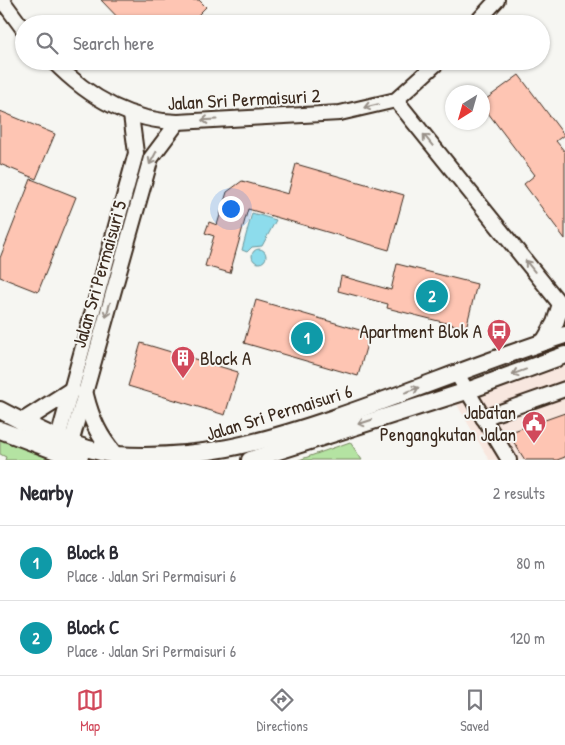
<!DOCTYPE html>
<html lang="en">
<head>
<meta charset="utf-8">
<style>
  :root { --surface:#fff; --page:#f7f7f7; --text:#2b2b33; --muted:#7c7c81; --line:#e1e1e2; --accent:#d1495b }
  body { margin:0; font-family:"Patrick Hand",sans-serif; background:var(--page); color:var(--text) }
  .compass { position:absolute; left:445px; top:85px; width:45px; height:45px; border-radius:50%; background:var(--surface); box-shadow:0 1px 4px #0004; rotate:217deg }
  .you { position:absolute; left:230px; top:208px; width:18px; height:18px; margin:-12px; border:4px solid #fff; border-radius:50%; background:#1a73e8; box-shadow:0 0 0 8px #1a73e833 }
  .badge { display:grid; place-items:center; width:32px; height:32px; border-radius:50%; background:var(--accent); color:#fff; font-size:16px; font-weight:700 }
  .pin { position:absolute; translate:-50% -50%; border:2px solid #fff; box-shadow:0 1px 5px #0006 }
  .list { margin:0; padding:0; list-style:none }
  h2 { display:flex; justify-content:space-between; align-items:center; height:65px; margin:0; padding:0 20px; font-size:21px }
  h2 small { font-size:16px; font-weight:400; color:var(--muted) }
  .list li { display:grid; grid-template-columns:32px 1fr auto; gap:15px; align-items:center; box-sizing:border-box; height:75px; padding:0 20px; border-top:1px solid var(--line) }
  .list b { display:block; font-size:19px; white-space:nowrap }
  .list p { margin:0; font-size:16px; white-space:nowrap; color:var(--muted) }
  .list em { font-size:16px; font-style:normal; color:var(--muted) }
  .icon { flex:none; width:28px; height:28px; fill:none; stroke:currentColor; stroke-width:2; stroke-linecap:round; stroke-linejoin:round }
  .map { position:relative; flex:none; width:565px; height:460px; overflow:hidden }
  .search { position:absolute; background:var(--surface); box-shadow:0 1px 4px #0004; left:15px; right:15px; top:15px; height:55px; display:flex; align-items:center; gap:12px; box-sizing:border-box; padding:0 18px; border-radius:28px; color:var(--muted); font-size:19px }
  .sheet { height:215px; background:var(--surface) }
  nav { display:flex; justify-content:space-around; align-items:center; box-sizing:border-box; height:70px; border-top:1px solid var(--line); background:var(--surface); font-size:14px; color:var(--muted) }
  nav a { display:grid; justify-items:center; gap:2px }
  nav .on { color:var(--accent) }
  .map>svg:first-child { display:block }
</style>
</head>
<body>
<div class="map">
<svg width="565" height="460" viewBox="0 0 565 460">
  <rect width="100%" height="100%" fill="#f6f6f2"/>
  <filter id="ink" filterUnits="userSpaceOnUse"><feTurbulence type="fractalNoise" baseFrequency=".02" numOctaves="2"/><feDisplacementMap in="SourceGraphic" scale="10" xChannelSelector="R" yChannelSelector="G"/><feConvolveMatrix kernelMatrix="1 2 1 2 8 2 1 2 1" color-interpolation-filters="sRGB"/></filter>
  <g filter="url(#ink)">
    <path fill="#f8e7df" d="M565 363V460H489L455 401Z"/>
    <g fill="#b4e3a2" stroke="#788660">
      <path d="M0 438 59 460H5L6 457 0 454Z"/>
      <path d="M350 442 362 460H299Z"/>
    </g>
    <g fill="#8ddcec" stroke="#6c959a">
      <path d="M252 213 276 220 262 246 252 247 247 252 242 250Z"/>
      <circle cx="259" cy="256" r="7"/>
    </g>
    <g fill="#fec5b3" stroke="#3b2a1e">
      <path d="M101 0H199L206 7 189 24H124Z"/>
      <path d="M519 75 564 135 556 141 565 152V239L524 184 535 175 482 105V102Z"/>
      <path d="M0 111 55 134 36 179 0 164Z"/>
      <path d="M296 164 404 195 389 250 248 209 230 273 205 266 214 236 205 233 209 222 217 225 227 192 242 181 288 194Z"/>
      <path d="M31 179 76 197 38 292 0 277V258Z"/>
      <path d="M397 264 477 284 466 328 387 308 388 304 338 291 341 276 391 290Z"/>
      <path d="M256 300 370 333 358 376 244 343Z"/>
      <path d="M141 343 238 372 225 415 128 386Z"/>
      <path d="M565 413V457L557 460H525L508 433Z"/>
    </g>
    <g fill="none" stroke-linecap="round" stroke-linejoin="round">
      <defs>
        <g id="minor">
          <path d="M2 0 24 30"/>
          <path d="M475 24 497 0"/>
          <path d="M53 61C87 96 129 121 178 122L340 113 396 100 439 61"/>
          <path d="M396 100 565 310"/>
          <path d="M457 374 509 460"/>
          <path d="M483 418 565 389"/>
          <path d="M58 438 136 153 131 115"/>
          <path d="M71 443 151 158 178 122"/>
        </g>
        <g id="tertiary">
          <path d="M544 342 555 323 561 304"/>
          <path d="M85 395C91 419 99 437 115 455"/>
          <path d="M0 410C36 429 75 449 116 455 197 460 258 444 334 418 411 392 487 360 565 335"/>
          <path d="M22 422 72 390"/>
          <path d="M0 430 80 460"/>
          <path d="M250 460 467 391 565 355"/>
        </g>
      </defs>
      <use href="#minor" stroke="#3b2a1e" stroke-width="18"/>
      <use href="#tertiary" stroke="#3b2a1e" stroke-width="20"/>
      <use href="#minor" stroke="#f6f6f2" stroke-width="14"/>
      <use href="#tertiary" stroke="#f6f6f2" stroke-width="16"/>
    </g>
    <defs><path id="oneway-shaft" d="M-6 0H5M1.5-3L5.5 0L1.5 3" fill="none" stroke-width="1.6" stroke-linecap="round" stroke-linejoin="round" transform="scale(1.25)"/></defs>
    <g stroke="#989088">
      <use href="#oneway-shaft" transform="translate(371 106) rotate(167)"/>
      <use href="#oneway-shaft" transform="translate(209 120) rotate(177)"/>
      <use href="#oneway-shaft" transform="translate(428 140) rotate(-129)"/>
      <use href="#oneway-shaft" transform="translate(153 158) rotate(118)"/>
      <use href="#oneway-shaft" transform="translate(530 266) rotate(-129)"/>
      <use href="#oneway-shaft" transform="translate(108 310) rotate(106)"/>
      <use href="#oneway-shaft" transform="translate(519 372) rotate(160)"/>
      <use href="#oneway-shaft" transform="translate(412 390) rotate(-20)"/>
      <use href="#oneway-shaft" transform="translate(365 422) rotate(162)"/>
    </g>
  </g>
  <defs>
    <symbol id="bus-pin" viewBox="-11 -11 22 30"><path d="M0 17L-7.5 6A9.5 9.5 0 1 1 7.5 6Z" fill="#d1495b" stroke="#f6f6f2"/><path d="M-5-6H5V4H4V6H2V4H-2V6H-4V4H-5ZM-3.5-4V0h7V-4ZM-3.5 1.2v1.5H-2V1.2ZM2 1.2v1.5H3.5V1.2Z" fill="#fff"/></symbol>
    <symbol id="building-pin" viewBox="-11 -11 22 30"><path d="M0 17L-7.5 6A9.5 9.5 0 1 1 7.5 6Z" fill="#d1495b" stroke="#f6f6f2"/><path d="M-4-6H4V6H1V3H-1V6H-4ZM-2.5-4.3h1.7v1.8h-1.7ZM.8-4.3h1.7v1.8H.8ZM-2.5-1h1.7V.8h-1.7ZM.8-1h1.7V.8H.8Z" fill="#fff"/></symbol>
    <symbol id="civic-pin" viewBox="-11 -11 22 30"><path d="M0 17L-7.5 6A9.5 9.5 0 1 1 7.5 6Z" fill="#d1495b" stroke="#f6f6f2"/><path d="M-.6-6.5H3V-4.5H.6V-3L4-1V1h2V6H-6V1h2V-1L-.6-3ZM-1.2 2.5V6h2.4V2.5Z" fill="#fff"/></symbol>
  </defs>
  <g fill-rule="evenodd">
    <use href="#bus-pin" x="485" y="317" width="28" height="38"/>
    <use href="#building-pin" x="169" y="344" width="28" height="38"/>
    <use href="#civic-pin" x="520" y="409" width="28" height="38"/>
  </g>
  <g text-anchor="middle" stroke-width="4" stroke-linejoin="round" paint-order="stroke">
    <g font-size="19" fill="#3b2a1e" stroke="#f6f6f2">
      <text transform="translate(244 99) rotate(-3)" y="7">Jalan Sri Permaisuri 2</text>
      <text transform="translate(99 274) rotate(-74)" y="7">Jalan Sri Permaisuri 5</text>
      <text transform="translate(279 412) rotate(-17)" y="7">Jalan Sri Permaisuri 6</text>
    </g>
    <g font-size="19" fill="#3b2a1e" stroke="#f6f6f2" text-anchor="end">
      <text x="482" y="338">Apartment Blok A</text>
      <text x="200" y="365" text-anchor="start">Block A</text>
      <text x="516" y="419">Jabatan<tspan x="516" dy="22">Pengangkutan Jalan</tspan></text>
    </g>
  </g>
</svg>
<svg class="compass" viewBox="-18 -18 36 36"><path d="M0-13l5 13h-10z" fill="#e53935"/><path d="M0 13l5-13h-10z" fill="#7c7c81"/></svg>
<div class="you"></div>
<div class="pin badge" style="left:307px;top:338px;background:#0f9aa8">1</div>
<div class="pin badge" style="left:432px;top:296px;background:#0f9aa8">2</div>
<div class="search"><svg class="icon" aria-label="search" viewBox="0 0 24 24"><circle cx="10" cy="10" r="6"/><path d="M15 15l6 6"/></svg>Search here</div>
</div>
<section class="sheet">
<h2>Nearby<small>2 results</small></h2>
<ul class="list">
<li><span class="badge" style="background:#0f9aa8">1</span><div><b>Block B</b><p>Place · Jalan Sri Permaisuri 6</p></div><em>80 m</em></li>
<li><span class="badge" style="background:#0f9aa8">2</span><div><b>Block C</b><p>Place · Jalan Sri Permaisuri 6</p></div><em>120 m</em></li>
</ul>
</section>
<nav>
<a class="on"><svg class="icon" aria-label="map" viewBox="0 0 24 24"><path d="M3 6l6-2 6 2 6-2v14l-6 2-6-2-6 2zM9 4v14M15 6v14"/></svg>Map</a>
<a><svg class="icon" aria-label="directions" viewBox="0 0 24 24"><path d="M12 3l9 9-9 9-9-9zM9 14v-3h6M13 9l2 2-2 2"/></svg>Directions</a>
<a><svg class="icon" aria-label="saved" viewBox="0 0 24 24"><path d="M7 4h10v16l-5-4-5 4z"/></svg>Saved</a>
</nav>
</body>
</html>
